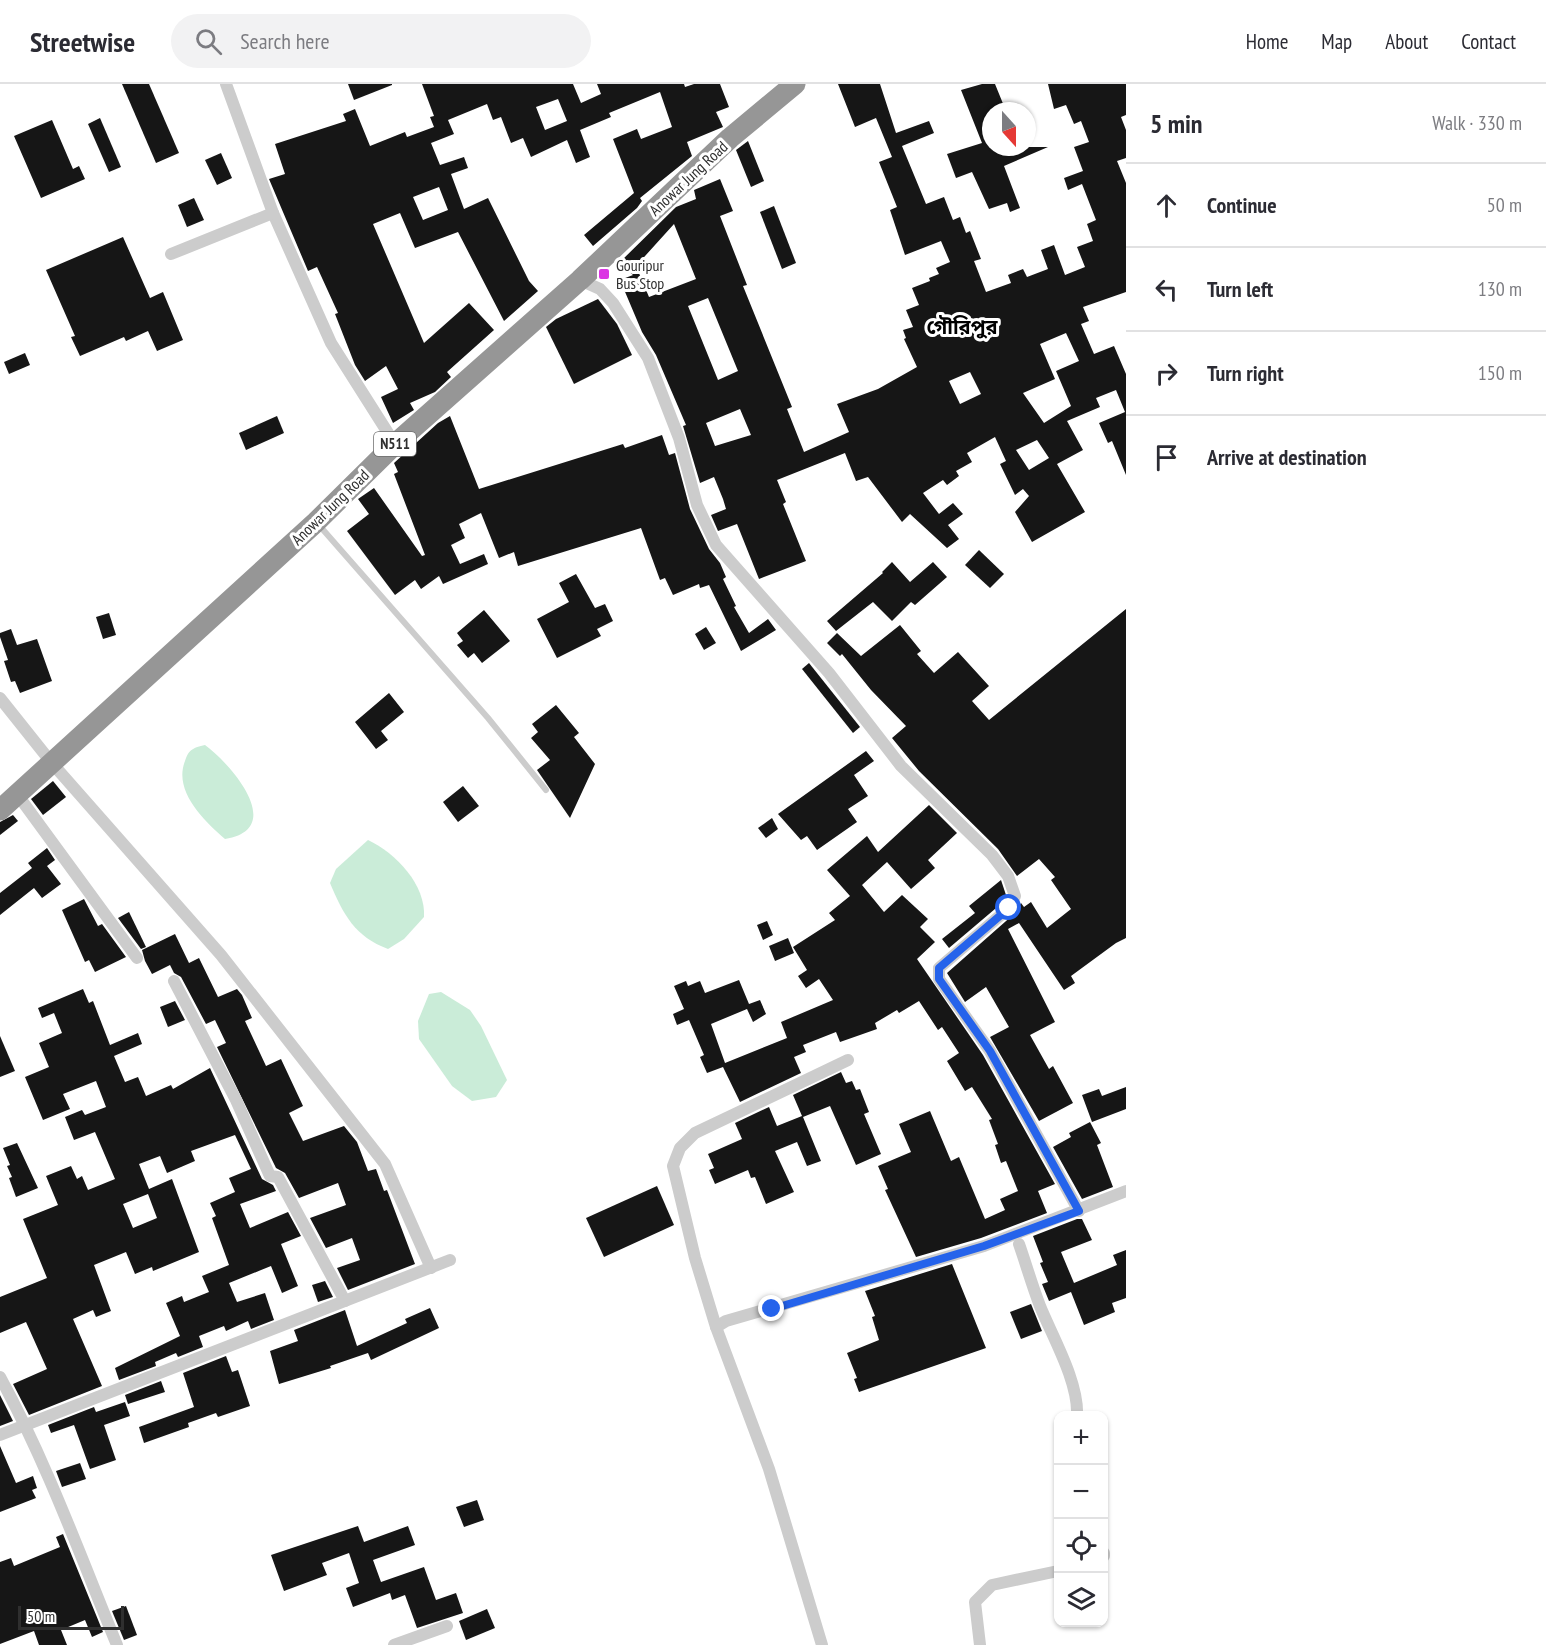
<!DOCTYPE html>
<html lang="en">
<head>
<meta charset="utf-8">
<style>
  :root { --surface:#fff; --page:#f2f2f3; --text:#2b2b33; --muted:#7c7c81; --line:#e1e1e2 }
  body { margin:0; font-family:"PT Sans Narrow","Noto Sans Bengali",sans-serif; background:var(--page); color:var(--text) }
  .controls { position:absolute; right:18px; bottom:18px; display:grid; overflow:hidden; border-radius:12px; box-shadow:0 2px 4px #0004 }
  .controls button { width:54px; height:54px; display:grid; place-items:center; padding:0; border:0; border-bottom:2px solid var(--line); background:var(--surface); color:var(--text); font:30px sans-serif }
  .compass { position:absolute; left:982px; top:18px; width:54px; height:54px; border-radius:50%; background:var(--surface); box-shadow:0 2px 4px #0004; rotate:159deg }
  .scale { position:absolute; left:18px; bottom:15px; width:106px; box-sizing:border-box; padding-left:6px; border:3px solid #2f2f2f; border-top:0; font-size:16px; line-height:21px; white-space:nowrap; color:#2f2f2f; -webkit-text-stroke:4px #fff; paint-order:stroke }
  .stop { position:absolute; width:18px; height:18px; margin:-14px; border:4px solid #2563eb; border-radius:50%; background:#fff }
  .stop.end { background:#2563eb; border-color:#fff; box-shadow:0 2px 6px #0008 }
  .list { margin:0; padding:0; list-style:none }
  h2 { display:flex; justify-content:space-between; align-items:center; height:78px; margin:0; padding:0 24px; font-size:26px }
  h2 small { font-size:20px; font-weight:400; color:var(--muted) }
  .list li { display:grid; grid-template-columns:39px 1fr auto; gap:18px; align-items:center; box-sizing:border-box; height:84px; padding:0 24px; border-top:2px solid var(--line) }
  .list b { display:block; font-size:22px; white-space:nowrap }
  .list em { font-size:20px; font-style:normal; color:var(--muted) }
  .icon { flex:none; width:33px; height:33px; fill:none; stroke:currentColor; stroke-width:2; stroke-linecap:round; stroke-linejoin:round }
  .map { position:relative; flex:none; width:1126px; height:1561px; overflow:hidden }
  header { display:flex; align-items:center; gap:36px; box-sizing:border-box; height:84px; padding:0 30px; background:var(--surface); border-bottom:2px solid var(--line) }
  header strong { font-size:28px }
  nav { display:flex; gap:33px; margin-inline-start:auto; font-size:21px }
  .search { width:420px; height:54px; background:var(--page); display:flex; align-items:center; gap:15px; box-sizing:border-box; padding:0 21px; border-radius:33px; color:var(--muted); font-size:22px }
  main { display:flex }
  aside { flex:1; background:var(--surface) }
  .map>svg:first-child { display:block }
</style>
</head>
<body>
<header>
<strong>Streetwise</strong>
<div class="search"><svg class="icon" aria-label="search" viewBox="0 0 24 24"><circle cx="10" cy="10" r="6"/><path d="M15 15l6 6"/></svg>Search here</div>
<nav><a>Home</a><a>Map</a><a>About</a><a>Contact</a></nav>
</header>
<main>
<div class="map">
<svg width="1126" height="1561" viewBox="0 0 1126 1561">
  <rect width="100%" height="100%" fill="#fff"/>
  <g fill="#caecd8">
    <path d="M205 661C232 681 287 745 225 755 204 737 173 707 185 677 189 665 193 664 205 661Z"/>
    <path d="M368 756C396 769 426 801 424 833L404 855 388 865C355 853 343 830 330 799L336 785Z"/>
    <path d="M441 908 470 926 481 942 507 996 496 1013 472 1017 452 1002 419 955 418 937 429 910Z"/>
  </g>
  <g fill="#161616" fill-rule="evenodd">
    <path d="M122 0H149L179 69 156 79Z"/>
    <path d="M348 0H392V1L354 16Z"/>
    <path d="M422 0H573L581 19 601 10 597 0H684L685 3 694 0H720L729 23 716 28 723 43 687 58 692 72 640 114 642 117 637 124 593 162 584 151 634 109 613 55 637 45 641 55 672 43 660 8 609 29 611 33 580 46 590 73 576 79 567 56 531 73 523 54 511 59 501 33 493 36 487 20 448 36 454 50 431 59 440 81 464 73 468 84 451 90 464 125 488 114 529 197 538 207 504 237 458 148 415 164 400 129 373 140 424 259 469 219 494 246 447 288 451 293 435 308 410 319 414 326 393 339 381 313 398 305 386 282 365 297 355 281 335 230 338 229 317 183 308 187 269 95 285 90 275 60 346 37 343 30 355 25 370 62 405 48 407 53 434 43 430 33 434 32ZM558 15 567 37 545 46 536 23ZM439 103 448 126 423 136 413 113Z"/>
    <path d="M838 0H880L896 49 929 37 934 49 902 62 926 120 944 113 953 136 960 133 966 149 970 147 981 175 974 177 986 208 1011 199 1008 191 1023 185 1027 193 1048 185 1041 166 1054 161 1065 191 1085 183 1077 163 1093 157 1087 140 1096 136 1082 100 1068 106 1064 94 1083 87 1074 63 1089 58 1081 37 1074 40 1066 21 1054 25 1048 0H1126V31L1121 33 1126 46V74L1117 77 1126 99V208L1083 223 1089 237 1081 240 1094 270 1114 262 1126 290V391L1112 357 1108 359 1099 339 1125 328 1116 306 1096 314 1100 323 1067 337 1083 366 1057 380 1085 428 1032 458 1015 428 1029 412 1023 405 1015 411 1000 380 1006 377 995 353 967 369 972 378 956 387 959 392 947 401 943 396 923 409 939 430 953 419 963 430 948 441 959 455 947 464 910 430 902 438 868 393 856 397 845 369 777 396 786 418 783 420 806 477 759 495 737 440 718 447 711 431 726 425 723 415 714 393 700 399 683 342 686 341 656 271 642 248 620 196 633 191 619 179 676 123 696 115 694 106 720 95 733 127 720 132 747 201 743 202 792 323 787 325 804 368 849 348 837 320 878 305 917 283 904 255 906 254 903 246 913 243 906 226 919 221 912 204 930 197 929 194 939 190 936 184 950 178 941 157 905 171 890 126 897 123 879 78 892 73 876 34 855 43ZM674 140 696 195 649 213 636 182ZM708 214 738 287 718 296 688 222ZM1066 249 1079 277 1056 287 1071 322 1044 339 1023 309 1055 295 1040 260ZM970 288 981 310 960 320 949 297ZM740 325 751 351 715 362 706 339ZM1037 356 1049 374 1029 386 1016 366Z"/>
    <path d="M982 0H995L1006 27H991V63H1048L1004 82 1020 124 1010 128 1007 119 989 125 972 88 956 94 947 70 982 59 961 6Z"/>
    <path d="M100 34 121 83 109 88 88 40Z"/>
    <path d="M52 36 73 85 79 82 85 95 41 114 14 52Z"/>
    <path d="M748 57 764 97 751 103 736 66Z"/>
    <path d="M221 69 232 94 217 101 205 76Z"/>
    <path d="M194 114 204 136 187 143 178 121Z"/>
    <path d="M774 122 796 179 782 185 760 128Z"/>
    <path d="M123 153 150 214 163 208 183 256 157 267 148 247 126 257 124 253 80 272 71 253 75 252 46 186Z"/>
    <path d="M598 215 617 240 632 271 574 300 546 243 556 235Z"/>
    <path d="M25 269 30 281 9 290 4 278Z"/>
    <path d="M277 332 284 349 246 366 239 349Z"/>
    <path d="M450 332 479 405 623 360 625 364 662 351 669 371 675 369 690 425 709 465 720 479 726 493 723 495 736 522 734 523 749 549 768 535 776 546 741 567 709 501 700 504 699 500 673 511 665 494 660 496 641 444 518 482 514 468 499 474 481 429 459 440 465 454 451 461 460 480 484 470 488 480 443 500 439 492 421 505 415 496 395 511 347 447 369 430 358 415 374 404 422 472 425 471 394 390 398 388 394 379 438 339Z"/>
    <path d="M979 466 1004 490 990 504 965 481Z"/>
    <path d="M892 478 910 498 933 478 947 493 915 521 911 518 892 537 873 518 836 547 827 537 883 489 882 488Z"/>
    <path d="M576 490 595 524 605 520 613 537 597 545 601 552 557 574 537 535 569 518 559 499Z"/>
    <path d="M1126 525V854L1116 859 1071 892 1075 899 1064 906 1019 839 1008 845 1055 938 1030 951 1049 985 1053 982 1073 1019 1039 1037 990 953 1009 943 986 903 965 918 947 889 1014 830 1021 819 1024 823 1031 818 1047 844 1071 825 1051 796 1055 793 1039 775 1017 792 998 765 919 687 892 654 906 642 871 606 842 570 840 572 827 559 837 549 861 572 900 541 921 567 917 570 934 589 958 568 989 602 972 617 989 636Z"/>
    <path d="M484 526 510 557 482 579 474 569 468 574 457 561 463 557 457 549Z"/>
    <path d="M109 529 116 551 103 555 96 533Z"/>
    <path d="M706 543 716 559 704 566 695 550Z"/>
    <path d="M11 545 17 561 37 555 52 597 20 609 15 597 11 598 4 577 8 576 0 553V549Z"/>
    <path d="M809 579 860 643 853 649 802 585Z"/>
    <path d="M389 609 404 628 381 647 388 656 376 665 355 638Z"/>
    <path d="M556 621 579 649 574 653 595 680 570 734 537 686 550 676 531 654 538 648 532 640Z"/>
    <path d="M866 667 874 677 854 691 868 712 848 725 857 738 817 766 807 752 801 756 778 730Z"/>
    <path d="M53 697 66 713 43 731 31 715Z"/>
    <path d="M463 702 479 722 458 738 443 718Z"/>
    <path d="M929 721 957 749 928 776 935 784 911 805 887 778 862 801 884 828 902 811 928 835 920 843 935 858 917 875 983 971 1055 1100 1038 1107 1047 1129 981 1154 916 1173 885 1106 888 1105 878 1082 911 1068 899 1040 930 1027 951 1077 959 1073 985 1135 1005 1126 1000 1115 1018 1107 1006 1077 1001 1079 995 1061 998 1060 989 1036 992 1035 972 1003 965 1007 947 977 959 969 942 943 938 946 919 917 899 929 897 926 875 939 877 945 860 951 840 958 836 948 803 961 806 968 794 973 801 989 740 1018 723 983 707 989 700 973 704 971 689 936 677 941 673 930 684 925 674 902 686 897 688 902 700 897 705 909 739 896 749 920 760 916 766 930 753 938 747 925 711 940 725 979 787 954 781 938 833 916 819 895 806 904 798 892 807 886 793 863 835 836 829 829 850 812 827 786 867 752 878 768Z"/>
    <path d="M13 731 18 737 0 751V738Z"/>
    <path d="M772 734 778 745 766 754 758 744Z"/>
    <path d="M47 764 55 776 47 782 61 800 42 814 34 804 0 831V809L32 784 28 779Z"/>
    <path d="M1001 796 1006 811 1002 819 949 864 942 855 975 829 969 822Z"/>
    <path d="M84 815 98 842 102 840 126 873 95 888 89 876 85 878 62 826Z"/>
    <path d="M129 828 146 863 141 865 118 834Z"/>
    <path d="M767 837 773 851 763 856 757 841Z"/>
    <path d="M175 850 189 879 199 874 218 913 237 905 242 911 252 934 245 937 266 982 281 975 303 1022 289 1029 303 1057 344 1042 357 1058 368 1087 376 1085 384 1107 387 1106 415 1180 348 1206 337 1184 360 1176 352 1154 326 1164 310 1134 346 1121 338 1099 299 1114 285 1089 276 1084 217 963 226 959 215 936 206 940 181 893 174 889 170 881 152 890 145 877 142 866Z"/>
    <path d="M788 854 794 869 775 877 769 862Z"/>
    <path d="M83 905 89 919 93 917 110 961 138 949 142 960 114 972 125 998 138 993 146 1012 171 1001 173 1005 210 984 262 1095 273 1101 276 1107 240 1120 250 1144 288 1128 301 1152 281 1160 298 1202 282 1209 271 1182 229 1199 237 1218 265 1209 274 1236 251 1245 248 1237 226 1247 224 1242 199 1252 203 1263 178 1273 176 1269 155 1278 156 1282 119 1296 115 1284 180 1252 166 1219 182 1212 184 1218 209 1208 202 1192 229 1181 212 1134 216 1132 210 1119 235 1108 229 1094 251 1085 235 1051 191 1067 195 1077 167 1089 160 1072 139 1080 149 1105 172 1095 199 1168 153 1187 152 1183 135 1190 126 1168 94 1181 111 1227 96 1233 93 1226 73 1235 102 1302 29 1331 13 1300 47 1285 26 1238 0 1249V1213L47 1194 23 1135 58 1121 46 1092 71 1082 77 1095 82 1092 88 1106 115 1095 95 1048 74 1056 65 1033 82 1026 85 1031 106 1023 96 997 63 1010 70 1025 43 1036 25 993 49 983 39 959 62 949 54 929 42 934 38 924ZM148 1110 157 1134 133 1144 123 1120Z"/>
    <path d="M175 917 185 936 168 943 160 923Z"/>
    <path d="M0 952 15 987 0 993Z"/>
    <path d="M841 988 846 999 852 997 856 1006 860 1005 869 1028 864 1030 881 1070 856 1081 830 1022 803 1033 821 1077 807 1082 797 1058 775 1067 794 1108 766 1120 755 1093 751 1094 748 1086 715 1100 709 1086 714 1084 708 1070 742 1055 735 1039 769 1023 777 1042 802 1032 793 1011Z"/>
    <path d="M1126 1003V1025L1092 1038 1082 1011 1099 1005 1102 1012Z"/>
    <path d="M1090 1038 1101 1059 1097 1061 1113 1103 1082 1115 1053 1063 1071 1053 1069 1049Z"/>
    <path d="M17 1059 38 1104 16 1113 9 1094 12 1093 7 1082 10 1081 3 1064Z"/>
    <path d="M657 1102 674 1141 604 1173 586 1134Z"/>
    <path d="M1077 1135H1082L1092 1156 1061 1168 1074 1199 1117 1181 1113 1171 1126 1166V1214L1112 1219 1115 1228 1084 1241 1071 1208 1049 1217 1042 1200 1048 1198 1040 1179 1043 1178 1033 1152Z"/>
    <path d="M952 1180 986 1264 859 1308 854 1295 857 1294 847 1269 879 1256 872 1233 875 1232 865 1207Z"/>
    <path d="M325 1197 333 1213 318 1218 312 1201Z"/>
    <path d="M1031 1220 1042 1247 1021 1255 1010 1228Z"/>
    <path d="M430 1224 439 1244 371 1276 368 1269 330 1282 331 1284 279 1300 270 1267 298 1257 294 1246 345 1226 357 1262 407 1239 405 1235Z"/>
    <path d="M226 1272 232 1288 238 1286 250 1322 218 1333 216 1329 188 1339 189 1343 144 1359 139 1343 194 1323 183 1289Z"/>
    <path d="M161 1297 165 1308 128 1320 125 1311Z"/>
    <path d="M0 1311 13 1337 0 1342Z"/>
    <path d="M125 1318 130 1332 104 1341 116 1376 90 1385 74 1341 51 1349 48 1341 94 1323 96 1328Z"/>
    <path d="M0 1362 16 1399 33 1392 37 1404 32 1406 36 1414 0 1428Z"/>
    <path d="M80 1379 86 1395 62 1403 56 1387Z"/>
    <path d="M477 1416 484 1436 464 1443 456 1423Z"/>
    <path d="M358 1442 364 1458 408 1442 415 1461 373 1476 381 1498 424 1483 436 1516 456 1509 463 1529 417 1544 405 1511 392 1516 390 1509 353 1523 346 1504 359 1499 349 1469 322 1479 327 1491 284 1507 271 1471Z"/>
    <path d="M63 1450 103 1548 92 1553 85 1536 61 1546 67 1561H39L34 1547 0 1560V1478L11 1474 14 1482 60 1463 56 1453Z"/>
    <path d="M126 1522 137 1551 124 1556 112 1527Z"/>
    <path d="M487 1525 495 1544 466 1556 459 1537Z"/>
  </g>
  <g fill="none" stroke-linecap="round" stroke-linejoin="round">
    <path stroke="#ccc" stroke-width="6" d="M318 440 488 634 546 706"/>
    <g stroke="#ccc" stroke-width="12">
      <path d="M226 0 273 129 331 259 395 360"/>
      <path d="M171 170 273 129"/>
      <path d="M580 196 600 205 613 219 648 274 679 354 697 421 716 461 829 589 901 682 992 771 1008 792 1015 812 1009 824 939 884V895L990 967 1079 1127"/>
      <path d="M0 614 51 678 221 871 385 1080 431 1184"/>
      <path d="M17 710 137 874"/>
      <path d="M174 897 236 1016 270 1092 278 1093 345 1217"/>
      <path d="M1019 1160C1026 1180 1032 1201 1040 1222 1052 1252 1079 1298 1077 1332"/>
      <path d="M716 1243 726 1237 984 1162 1126 1107"/>
      <path d="M0 1293C47 1379 80 1471 117 1561"/>
      <path d="M0 1351 450 1176"/>
      <path d="M1104 1469V1472"/>
      <path d="M394 1561 447 1542"/>
      <path d="M822 1561 769 1385 716 1243 695 1174 673 1082 680 1064 695 1049 848 976"/>
      <path d="M980 1561 975 1518 992 1501 1058 1487"/>
    </g>
    <path stroke="#969696" stroke-width="21" d="M0 726 316 438 395 360 580 196 730 54 795 0"/>
  </g>
  <g fill="none" stroke-linecap="round" stroke-linejoin="round">
    <path stroke="#2563eb" stroke-width="8" d="M772 1225 984 1162 1079 1127 990 967 939 895V884L1009 824"/>
  </g>
  <rect fill="#db34e3" stroke="#fff" stroke-width="2" x="598" y="184" width="12" height="12" rx="3"/>
  <g text-anchor="middle" stroke-width="6" stroke-linejoin="round" paint-order="stroke">
    <rect fill="#fff" stroke="#6d6d6d" stroke-width="1.5" x="374" y="348" width="42" height="24" rx="4.5"/>
    <g font-size="15" font-weight="bold" fill="#2f2f2f">
      <text x="395" y="365">N511</text>
    </g>
    <g font-size="16" fill="#2f2f2f" stroke="#fff">
      <text transform="translate(688 94) rotate(-43)" y="6">Anowar Jung Road</text>
      <text transform="translate(330 423) rotate(-44)" y="6">Anowar Jung Road</text>
    </g>
    <g font-size="16" fill="#2f2f2f" stroke="#fff" text-anchor="start">
      <text x="616" y="187">Gouripur<tspan x="616" dy="18">Bus Stop</tspan></text>
    </g>
    <g font-size="20" font-weight="bold" fill="#000" stroke="#fff">
      <text x="962" y="250">গৌরিপুর</text>
    </g>
  </g>
</svg>
<div class="controls">
<button>+</button>
<button>−</button>
<button><svg class="icon" aria-label="locate" viewBox="0 0 24 24"><circle cx="12" cy="12" r="6"/><path d="M12 2v4M12 18v4M2 12h4M18 12h4"/></svg></button>
<button><svg class="icon" aria-label="layers" viewBox="0 0 24 24"><path d="M12 4l9 5-9 5-9-5zM3 14l9 5 9-5"/></svg></button>
</div>
<svg class="compass" viewBox="-18 -18 36 36"><path d="M0-13l5 13h-10z" fill="#e53935"/><path d="M0 13l5-13h-10z" fill="#7c7c81"/></svg>
<div class="scale">50 m</div>
<div class="stop" style="left:1009px;top:824px"></div>
<div class="stop end" style="left:772px;top:1225px"></div>
</div>
<aside>
<h2>5 min<small>Walk · 330 m</small></h2>
<ul class="list">
<li><svg class="icon" aria-label="ahead" viewBox="0 0 24 24"><path d="M12 20V5M6 11l6-6 6 6"/></svg><div><b>Continue</b></div><em>50 m</em></li>
<li><svg class="icon" aria-label="left" viewBox="0 0 24 24"><path d="M17 20v-9H6M10 6l-5 5 5 5"/></svg><div><b>Turn left</b></div><em>130 m</em></li>
<li><svg class="icon" aria-label="right" viewBox="0 0 24 24"><path d="M7 20v-9h11M14 6l5 5-5 5"/></svg><div><b>Turn right</b></div><em>150 m</em></li>
<li><svg class="icon" aria-label="arrive" viewBox="0 0 24 24"><path d="M6 21V4h12l-3 4 3 4H6"/></svg><div><b>Arrive at destination</b></div></li>
</ul>
</aside>
</main>
</body>
</html>
